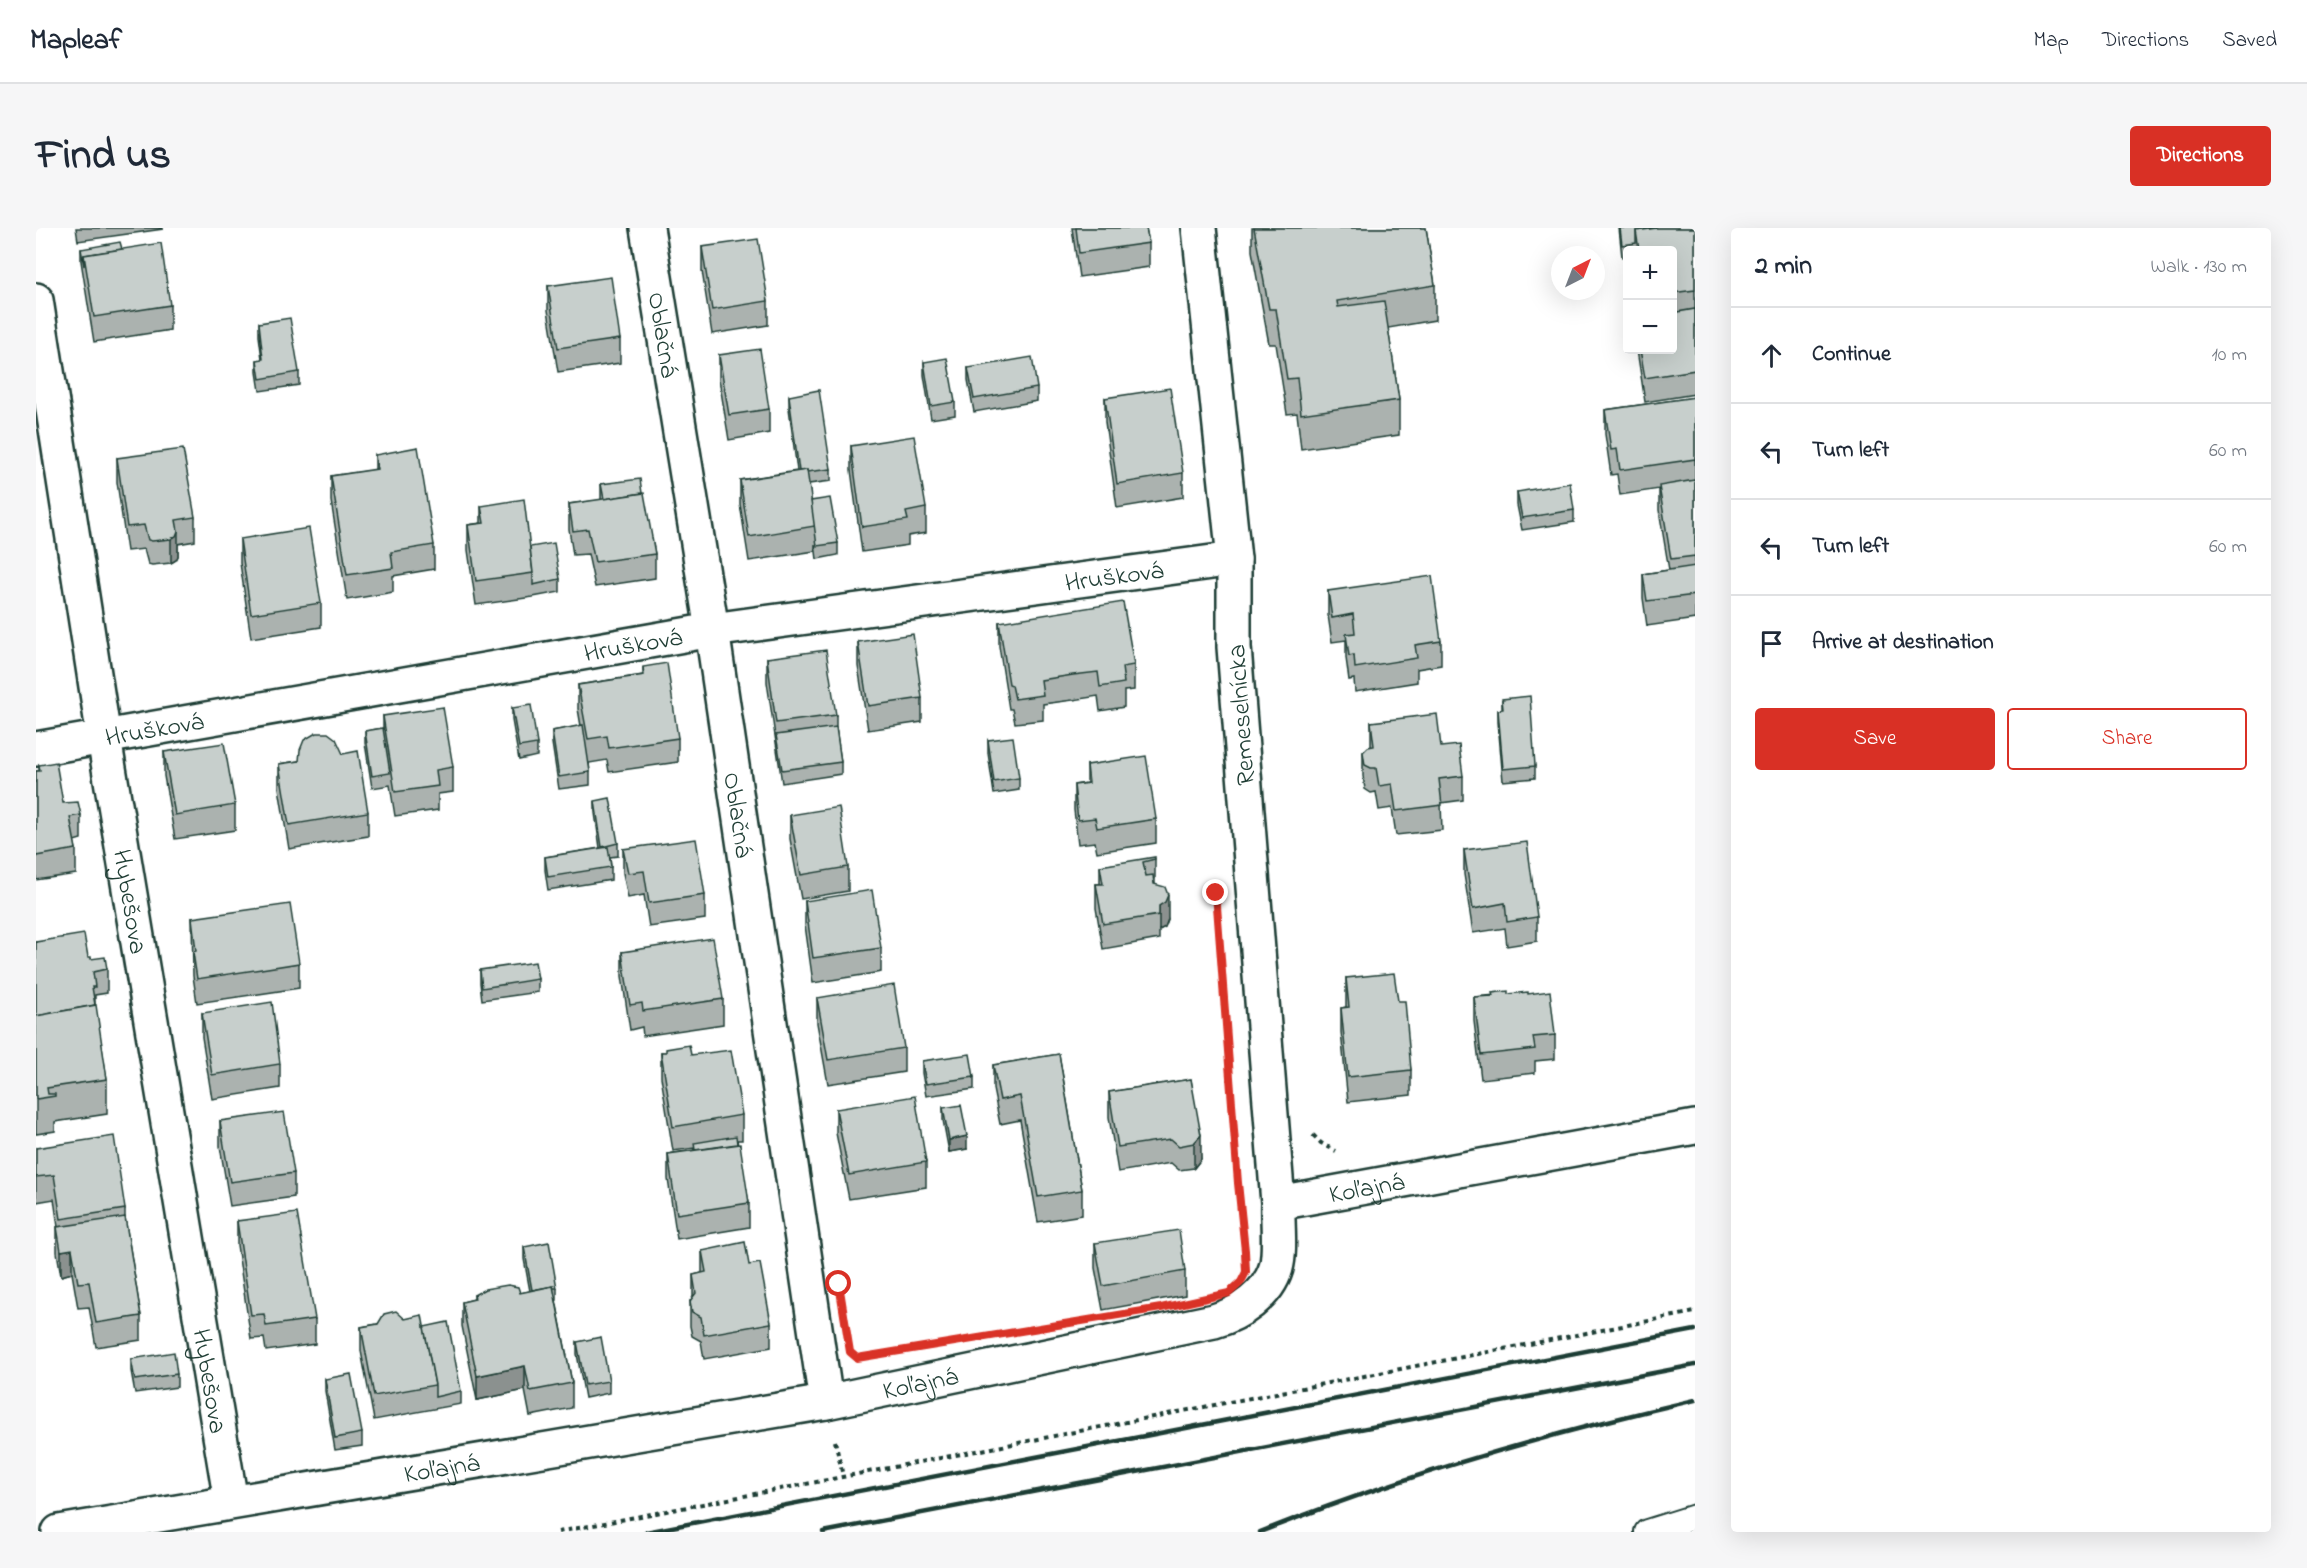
<!DOCTYPE html>
<html lang="en">
<head>
<meta charset="utf-8">
<style>
  :root { --surface:#fff; --page:#f6f6f7; --text:#1f2937; --muted:#747a83; --line:#e0e1e3; --accent:#d93025 }
  body { margin:0; font-family:"Indie Flower",sans-serif; background:var(--page); color:var(--text) }
  .controls { position:absolute; right:18px; top:18px; display:grid; overflow:hidden; border-radius:6px; box-shadow:0 6px 24px #0002 }
  .controls button { width:54px; height:54px; display:grid; place-items:center; padding:0; border:0; border-bottom:2px solid var(--line); background:var(--surface); color:var(--text); font:30px sans-serif }
  .compass { position:absolute; left:1515px; top:18px; width:54px; height:54px; border-radius:50%; background:var(--surface); box-shadow:0 6px 24px #0002; rotate:42deg }
  .stop { position:absolute; width:18px; height:18px; margin:-14px; border:4px solid #d93025; border-radius:50%; background:#fff }
  .stop.end { background:#d93025; border-color:#fff; box-shadow:0 2px 6px #0008 }
  .list { margin:0; padding:0; list-style:none }
  h2 { display:flex; justify-content:space-between; align-items:center; height:78px; margin:0; padding:0 24px; font-size:26px }
  h2 small { font-size:20px; font-weight:400; color:var(--muted) }
  .list li { display:grid; grid-template-columns:39px 1fr auto; gap:18px; align-items:center; box-sizing:border-box; height:96px; padding:0 24px; border-top:2px solid var(--line) }
  .list b { display:block; font-size:22px; white-space:nowrap }
  .list em { font-size:20px; font-style:normal; color:var(--muted) }
  .actions { display:flex; gap:12px; padding:18px 24px }
  .actions a { flex:1; padding:14px 0; border:2px solid var(--accent); border-radius:6px; text-align:center; font-size:21px; color:var(--accent) }
  .actions .main { background:var(--accent); color:#fff }
  .icon { flex:none; width:33px; height:33px; fill:none; stroke:currentColor; stroke-width:2; stroke-linecap:round; stroke-linejoin:round }
  .map { position:relative; flex:none; width:1659px; height:1304px; overflow:hidden; border-radius:6px }
  header { display:flex; align-items:center; gap:36px; box-sizing:border-box; height:84px; padding:0 30px; background:var(--surface); border-bottom:2px solid var(--line) }
  header strong { font-size:28px }
  nav { display:flex; gap:33px; margin-inline-start:auto; font-size:21px }
  .intro { display:flex; align-items:center; justify-content:space-between; box-sizing:border-box; height:144px; padding:0 36px }
  h1 { margin:0; font-size:42px }
  .button { padding:15px 27px; border-radius:6px; background:var(--accent); color:#fff; font-size:21px; font-weight:700 }
  main { display:flex; gap:36px; padding:0 36px }
  aside { flex:1; background:var(--surface); border-radius:6px; box-shadow:0 6px 24px #0002 }
  .map>svg:first-child { display:block }
</style>
</head>
<body>
<header>
<strong>Mapleaf</strong>
<nav><a>Map</a><a>Directions</a><a>Saved</a></nav>
</header>
<div class="intro"><h1>Find us</h1><a class="button">Directions</a></div>
<main>
<div class="map">
<svg width="1659" height="1304" viewBox="0 0 1659 1304">
  <rect width="100%" height="100%" fill="#fff"/>
  <filter id="ink" filterUnits="userSpaceOnUse"><feTurbulence type="fractalNoise" baseFrequency=".0167" numOctaves="2"/><feDisplacementMap in="SourceGraphic" scale="12" xChannelSelector="R" yChannelSelector="G"/><feConvolveMatrix kernelMatrix="1 2 1 2 8 2 1 2 1" color-interpolation-filters="sRGB"/></filter>
  <g filter="url(#ink)">
    <g fill="none" stroke-linecap="round" stroke-linejoin="round">
      <defs>
        <path id="service" d="M1611 1304 1659 1289"/>
        <g id="minor">
          <path id="s1" d="M611 0 676 402 790 1174"/>
          <path id="s2" d="M0 72 68 510 195 1274"/>
          <path id="s3" d="M0 521 676 402 1198 331"/>
          <path id="s4" d="M1242 975 1659 899"/>
          <path id="s5" d="M23 1304 790 1174 1178 1093C1203 1086 1232 1067 1240 1040 1245 1022 1241 994 1242 975L1198 419V331L1163 0"/>
        </g>
      </defs>
      <use href="#service" stroke="#1f3d34" stroke-width="28"/>
      <use href="#minor" stroke="#1f3d34" stroke-width="38"/>
      <g stroke="#1f3d34" stroke-width="4" stroke-dasharray="4.5 4.5" stroke-linecap="butt">
        <path d="M1277 907 1285 915 1300 923"/>
        <path d="M799 1213 807 1248"/>
        <path d="M522 1304 1659 1084"/>
      </g>
      <use href="#service" stroke="#fff" stroke-width="24"/>
      <use href="#minor" stroke="#fff" stroke-width="33"/>
      <g stroke="#1f3d34" stroke-width="4.5">
        <path d="M610 1304 1659 1102"/>
        <path d="M787 1304 1659 1137"/>
        <path d="M1224 1304C1365 1248 1511 1206 1659 1172"/>
      </g>
    </g>
    <g fill="#abb2af" stroke="#1f3d34" stroke-width="1.5">
      <path d="M40 0H127V1L42 13Z"/>
      <path d="M1036 0H1110L1113 15V39L1043 49Z"/>
      <path d="M1216 0H1390L1399 57V92L1352 100 1363 172V207L1265 221 1261 185 1251 186 1240 116H1233L1216 23Z"/>
      <path d="M1583 0H1659V166L1609 174 1601 122H1636V22H1592V29H1586Z"/>
      <path d="M666 19 732 73V97L676 106 666 43Z"/>
      <path d="M45 21H86L134 77V102L58 114 45 33Z"/>
      <path d="M512 58 584 111V135L522 144 512 82Z"/>
      <path d="M223 95 263 144V157L224 163 221 144V132L226 131 223 108Z"/>
      <path d="M683 127 733 181V205L693 212 683 151Z"/>
      <path d="M888 134 919 174V187L895 191 888 147Z"/>
      <path d="M932 140 1001 160V173L938 184 932 152Z"/>
      <path d="M753 168 795 241V253L773 256 775 273 802 315V327L781 331 779 316V323L713 333 704 276V252L761 243 753 180Z"/>
      <path d="M1659 169V391L1611 398 1607 370V346L1633 342 1623 282V261L1584 267 1581 246 1575 247 1569 206V182Z"/>
      <path d="M1069 170 1147 245V269L1081 280 1069 194Z"/>
      <path d="M815 218 890 280V305L872 308V317L826 324 815 242Z"/>
      <path d="M339 227 398 317V341L357 348V364L311 372 295 273V248L339 242Z"/>
      <path d="M81 230 159 289V313L142 316V328L140 332 135 335 116 337 112 336 108 321 91 323 81 254Z"/>
      <path d="M565 256 606 265 619 326V350L559 359 552 326 537 327 533 301V276L565 272Z"/>
      <path d="M1481 264 1538 282V294L1486 302 1481 277Z"/>
      <path d="M445 278 494 319 524 351V364L497 369 440 377 432 322V297L445 295Z"/>
      <path d="M204 311 285 375V399L215 410 204 335Z"/>
      <path d="M1292 363 1405 413V437L1381 441V454L1319 464 1318 451 1313 452 1310 430V412L1296 414 1292 387Z"/>
      <path d="M963 394 1098 437V462L1088 463V479L1064 483 1062 468 1037 472 1007 476V492L979 495 976 481H973L963 418Z"/>
      <path d="M822 414 886 470V494L832 502 822 438Z"/>
      <path d="M731 430 800 487V499L805 534V546L746 555 731 454Z"/>
      <path d="M607 439 642 510V534L573 544 571 532 553 535 554 544V557L523 561 516 515V503L545 498 542 481V457L607 447Z"/>
      <path d="M1466 471 1499 538V550L1467 553 1462 494V482L1466 481Z"/>
      <path d="M476 480 501 516V528L483 532 476 492Z"/>
      <path d="M347 488 417 539V564L402 566V582L359 588 354 557 336 560 329 515V503L347 500Z"/>
      <path d="M1335 494 1427 548V572L1405 575 1406 602 1360 607 1356 580 1343 582 1340 564 1335 565 1329 561 1327 548V524L1335 519Z"/>
      <path d="M952 512 983 550V562L958 566 952 525Z"/>
      <path d="M128 524 199 577V602L139 611 128 548Z"/>
      <path d="M307 526 332 584V608L253 621 243 560V536Z"/>
      <path d="M3 537 27 575 45 587V611L38 613 40 621V646L0 652V543H3Z"/>
      <path d="M1051 537 1120 591V615L1061 624 1059 614 1042 616 1038 582V557L1051 555Z"/>
      <path d="M559 573 582 615V628L574 629 575 639V652L512 662 509 642V629L564 620 559 585Z"/>
      <path d="M754 587 812 639V663L765 671 754 611Z"/>
      <path d="M587 621 669 667V691L613 699 608 667 592 670 587 645Z"/>
      <path d="M1428 622 1501 689V713L1471 718 1469 700 1437 705 1428 646Z"/>
      <path d="M1119 631V656L1132 691 1129 699 1123 702V711L1067 721 1060 680V656H1064V638Z"/>
      <path d="M769 673 845 720V744L777 755 769 697Z"/>
      <path d="M156 690 263 735V760L161 775 157 748Z"/>
      <path d="M0 714 52 729 71 741V765L59 767V777L71 851V886L19 894V903L0 906Z"/>
      <path d="M586 724 687 771V796L607 808 606 799 594 802 586 748Z"/>
      <path d="M444 742 502 751V764L446 772 444 755Z"/>
      <path d="M1310 750 1362 773 1375 842V867L1312 874 1305 804V780L1310 779Z"/>
      <path d="M1472 766H1492L1519 807V831L1499 833V845L1445 851 1438 793V769Z"/>
      <path d="M781 770 868 820V844L792 856 781 795Z"/>
      <path d="M166 785 244 836V860L176 871 166 809Z"/>
      <path d="M625 824 655 827 706 887V912H701L713 975V999L641 1011 632 951V926L658 922V920L637 923 625 849Z"/>
      <path d="M1023 826 1046 962V987L1002 994 984 892 964 896 957 861V837Z"/>
      <path d="M886 833 938 849V861L890 868 886 845Z"/>
      <path d="M1155 851 1165 931 1158 940 1143 942 1135 935 1082 944 1073 889V864Z"/>
      <path d="M907 880 931 921 913 924 907 892Z"/>
      <path d="M800 881 890 934V959L813 971 800 905Z"/>
      <path d="M184 893 258 945V969L194 978 184 918Z"/>
      <path d="M0 920 89 981V989L105 1088V1112L60 1119 53 1079 42 1080 36 1045 25 1048 21 1024V999H22L18 971 0 974Z"/>
      <path d="M201 993 279 1091V1116L230 1123 228 1110 215 1111 201 1017Z"/>
      <path d="M1059 1015 1149 1043V1067L1067 1082 1059 1040Z"/>
      <path d="M488 1019 521 1060V1072H520L536 1155V1180L494 1188 489 1162 441 1172 426 1098V1074L438 1071V1067L484 1065 494 1063 488 1031Z"/>
      <path d="M666 1023 713 1037 735 1095V1119L668 1131 665 1113 656 1108 654 1098V1073L657 1070V1047L666 1045Z"/>
      <path d="M369 1091 388 1099 425 1163V1176L338 1192 325 1123V1099Z"/>
      <path d="M541 1114 573 1153V1165L549 1170 541 1126Z"/>
      <path d="M95 1131 141 1146V1159L99 1165 95 1143Z"/>
      <path d="M289 1151 326 1205V1218L299 1222 289 1163Z"/>
    </g>
    <g fill="#8b918f" stroke="#1f3d34" stroke-width="1.5">
      <path d="M142 303V328L140 332 135 335V311Z"/>
      <path d="M1132 667V691L1129 699 1123 702V678Z"/>
      <path d="M1165 907V931L1158 940V915Z"/>
      <path d="M931 908V921L913 924V912Z"/>
      <path d="M36 1021V1045L25 1048V1023Z"/>
      <path d="M489 1138V1162L441 1172V1148Z"/>
    </g>
    <g fill="#c7cfcc" stroke="#1f3d34" stroke-width="1.5">
      <path d="M1040 0H1110L1113 15 1043 25Z"/>
      <path d="M1218 0H1390L1399 57 1301 73 1302 79 1348 73 1363 172 1265 186 1261 150 1251 151 1240 81H1233Z"/>
      <path d="M1584 0H1621L1600 3V15L1586 17Z"/>
      <path d="M1621 0H1659V62L1636 65V22H1603L1600 3Z"/>
      <path d="M722 11 732 73 676 82 666 19Z"/>
      <path d="M84 14 86 21 48 27V38L45 21Z"/>
      <path d="M125 15 134 77 58 89 48 27Z"/>
      <path d="M575 49 584 111 522 120 512 58Z"/>
      <path d="M1659 81V142L1609 150 1604 122H1636V85Z"/>
      <path d="M254 90 263 144 224 151 221 132 227 131 223 95Z"/>
      <path d="M724 121 733 181 693 187 683 127Z"/>
      <path d="M996 129 1001 160 938 171 932 140Z"/>
      <path d="M911 130 919 174 895 178 888 134Z"/>
      <path d="M1134 160 1147 245 1081 256 1069 170Z"/>
      <path d="M783 162 795 241 771 244V242L763 243 753 168Z"/>
      <path d="M1659 169V231L1584 242 1581 221 1575 222 1569 182Z"/>
      <path d="M878 208 890 280 870 284 872 292 826 299 815 218Z"/>
      <path d="M382 219 398 317 355 324 357 340 311 347 295 248 341 241 339 227Z"/>
      <path d="M147 221 159 289 140 292 142 303 140 308 135 311 116 313 112 312 108 297 91 299 81 230Z"/>
      <path d="M771 242 779 298 713 309 704 252Z"/>
      <path d="M604 251 606 265 568 271 565 256Z"/>
      <path d="M1659 252V328L1635 331 1623 258Z"/>
      <path d="M1534 255 1538 282 1486 290 1481 264Z"/>
      <path d="M608 265 619 326 559 334 552 301 537 303 533 276Z"/>
      <path d="M794 270 802 315 781 318 775 273Z"/>
      <path d="M488 271 497 345 440 353 432 297 448 295 445 278Z"/>
      <path d="M273 300 285 375 215 386 204 311Z"/>
      <path d="M518 315 524 351 497 357V345L494 319Z"/>
      <path d="M1659 338V367L1611 373 1607 346Z"/>
      <path d="M1396 348 1405 413 1379 417 1381 430 1319 440 1318 427 1313 428 1310 406 1319 405 1317 386 1296 390 1292 363Z"/>
      <path d="M1087 374 1098 437 1086 439 1088 455 1064 459 1062 444 1037 447 1005 452 1007 467 979 471 976 457 973 456 963 394Z"/>
      <path d="M877 406 886 470 832 478 822 414Z"/>
      <path d="M790 422 800 487 740 495 731 430Z"/>
      <path d="M631 435 642 510 573 520 571 508 552 511 542 457 608 447 607 439Z"/>
      <path d="M1494 468 1499 538 1467 541 1462 482 1467 481 1466 471Z"/>
      <path d="M495 477 501 516 483 519 476 480Z"/>
      <path d="M407 479 417 539 400 542 402 558 359 564 347 488Z"/>
      <path d="M1401 486 1405 519 1423 517 1427 548 1403 551 1406 577 1360 583 1356 556 1343 558 1340 540H1335L1329 537 1327 524 1332 519 1338 518 1335 494Z"/>
      <path d="M547 497 554 544 523 549 516 503Z"/>
      <path d="M800 499 805 534 746 542 740 507Z"/>
      <path d="M347 500 354 545 336 548 329 503Z"/>
      <path d="M280 505H292L300 511 307 526 322 523 332 584 253 597 243 536 263 533 264 522 268 512Z"/>
      <path d="M977 509 983 550 958 554 952 512Z"/>
      <path d="M188 515 199 577 139 587 128 524Z"/>
      <path d="M1110 528 1120 591 1061 600 1059 590 1042 592 1038 557 1053 555 1051 537Z"/>
      <path d="M20 534 27 575 42 574 45 587 34 589 40 621 0 628V543H4L3 537Z"/>
      <path d="M574 570 582 615 566 619 559 573Z"/>
      <path d="M803 579 812 639 765 647 754 587Z"/>
      <path d="M660 611 669 667 613 675 608 643 592 645 587 621Z"/>
      <path d="M1491 614 1501 689 1471 694 1469 675 1437 681 1428 622Z"/>
      <path d="M572 619 575 639 512 649 509 629Z"/>
      <path d="M1119 629V631L1107 634 1110 648 1117 647 1118 656 1129 659 1132 667 1129 674 1123 678V687L1067 696 1060 656H1067L1064 638Z"/>
      <path d="M836 662 845 720 777 730 769 673Z"/>
      <path d="M254 676 263 735 161 751 157 724 160 723 156 690Z"/>
      <path d="M48 706 52 729H55V731L69 729 71 741 57 744 59 759H56L59 777 0 788V714Z"/>
      <path d="M677 710 687 771 607 783 606 775 594 777 586 724Z"/>
      <path d="M499 734 502 751 446 760 444 742Z"/>
      <path d="M1358 745 1362 773H1369L1375 842 1312 849 1305 780 1313 779 1310 750Z"/>
      <path d="M858 757 868 820 792 832 781 770Z"/>
      <path d="M1472 763V766L1492 764V766L1514 763 1519 807 1497 809 1499 821 1445 827 1438 769 1457 768 1456 765Z"/>
      <path d="M236 774 244 836 176 847 166 785Z"/>
      <path d="M60 777 71 851 11 860 12 866H19V868L0 871V788Z"/>
      <path d="M653 817 655 827 695 822 706 887 637 899 625 824H630V821Z"/>
      <path d="M934 826 938 849 890 856 886 833Z"/>
      <path d="M1023 826 1046 962 1002 969 984 868 964 872 957 837Z"/>
      <path d="M1155 851 1165 907 1158 915 1143 918 1135 911 1082 919 1073 864Z"/>
      <path d="M879 868 890 934 813 947 800 881Z"/>
      <path d="M925 877 931 908 913 912 907 880Z"/>
      <path d="M248 884 258 945 194 954 184 893Z"/>
      <path d="M78 908 89 981 25 991 18 947 0 949V920Z"/>
      <path d="M700 908 701 916 659 922 658 915Z"/>
      <path d="M704 916 713 975 641 986 632 926Z"/>
      <path d="M261 985 279 1091 230 1098 228 1086 215 1087 201 993Z"/>
      <path d="M89 989 105 1088 60 1095 53 1054 42 1055 36 1021 25 1023 21 999Z"/>
      <path d="M1143 1002 1149 1043 1067 1058 1059 1015Z"/>
      <path d="M513 1014 521 1060H518L517 1058 496 1062 488 1019Z"/>
      <path d="M709 1014 713 1037 724 1035 735 1095 668 1107 665 1089 656 1084 654 1073 660 1065 657 1047 670 1044 666 1023Z"/>
      <path d="M472 1057 482 1059 484 1065 517 1058 536 1155 494 1163 489 1138 441 1148 426 1074 439 1071 438 1067 449 1061Z"/>
      <path d="M360 1083 369 1091 386 1087 399 1157 338 1168 325 1099 342 1096 348 1086Z"/>
      <path d="M412 1094 425 1163 399 1169V1157L388 1099Z"/>
      <path d="M565 1109 573 1153 549 1157 541 1114Z"/>
      <path d="M138 1124 141 1146 99 1152 95 1131Z"/>
      <path d="M315 1146 326 1205 299 1210 289 1151Z"/>
    </g>
  </g>
  <g fill="none" stroke-linecap="round" stroke-linejoin="round" filter="url(#ink)">
    <path stroke="#d93025" stroke-width="8" d="M803 1056 814 1124 821 1130 1125 1080 1193 1065 1205 1054 1210 1044 1209 1023 1202 955 1180 665"/>
  </g>
  <g text-anchor="middle" stroke-width="5" stroke-linejoin="round" paint-order="stroke">
    <g font-size="26" fill="#1f3d34" stroke="#fff">
      <text dy="9" stroke="none"><textPath href="#s1" startOffset="108">Oblačná</textPath></text>
      <text dy="9" stroke="none"><textPath href="#s3" startOffset="1092">Hrušková</textPath></text>
      <text dy="9" stroke="none"><textPath href="#s3" startOffset="606">Hrušková</textPath></text>
      <text transform="translate(1204 487) rotate(-94)" y="9">Remeselnícka</text>
      <text dy="9" stroke="none"><textPath href="#s3" startOffset="120">Hrušková</textPath></text>
      <text dy="9" stroke="none"><textPath href="#s1" startOffset="594">Oblačná</textPath></text>
      <text dy="9" stroke="none"><textPath href="#s2" startOffset="609">Hybešova</textPath></text>
      <text dy="9" stroke="none"><textPath href="#s4" startOffset="90">Koľajná</textPath></text>
      <text dy="9" stroke="none"><textPath href="#s2" startOffset="1095">Hybešova</textPath></text>
      <text dy="9" stroke="none"><textPath href="#s5" startOffset="874">Koľajná</textPath></text>
      <text dy="9" stroke="none"><textPath href="#s5" startOffset="388">Koľajná</textPath></text>
    </g>
  </g>
</svg>
<div class="controls">
<button>+</button>
<button>−</button>
</div>
<svg class="compass" viewBox="-18 -18 36 36"><path d="M0-13l5 13h-10z" fill="#e53935"/><path d="M0 13l5-13h-10z" fill="#747a83"/></svg>
<div class="stop" style="left:803px;top:1056px"></div>
<div class="stop end" style="left:1180px;top:665px"></div>
</div>
<aside>
<h2>2 min<small>Walk · 130 m</small></h2>
<ul class="list">
<li><svg class="icon" aria-label="ahead" viewBox="0 0 24 24"><path d="M12 20V5M6 11l6-6 6 6"/></svg><div><b>Continue</b></div><em>10 m</em></li>
<li><svg class="icon" aria-label="left" viewBox="0 0 24 24"><path d="M17 20v-9H6M10 6l-5 5 5 5"/></svg><div><b>Turn left</b></div><em>60 m</em></li>
<li><svg class="icon" aria-label="left" viewBox="0 0 24 24"><path d="M17 20v-9H6M10 6l-5 5 5 5"/></svg><div><b>Turn left</b></div><em>60 m</em></li>
<li><svg class="icon" aria-label="arrive" viewBox="0 0 24 24"><path d="M6 21V4h12l-3 4 3 4H6"/></svg><div><b>Arrive at destination</b></div></li>
</ul>
<div class="actions"><a class="main">Save</a><a>Share</a></div>
</aside>
</main>
</body>
</html>
